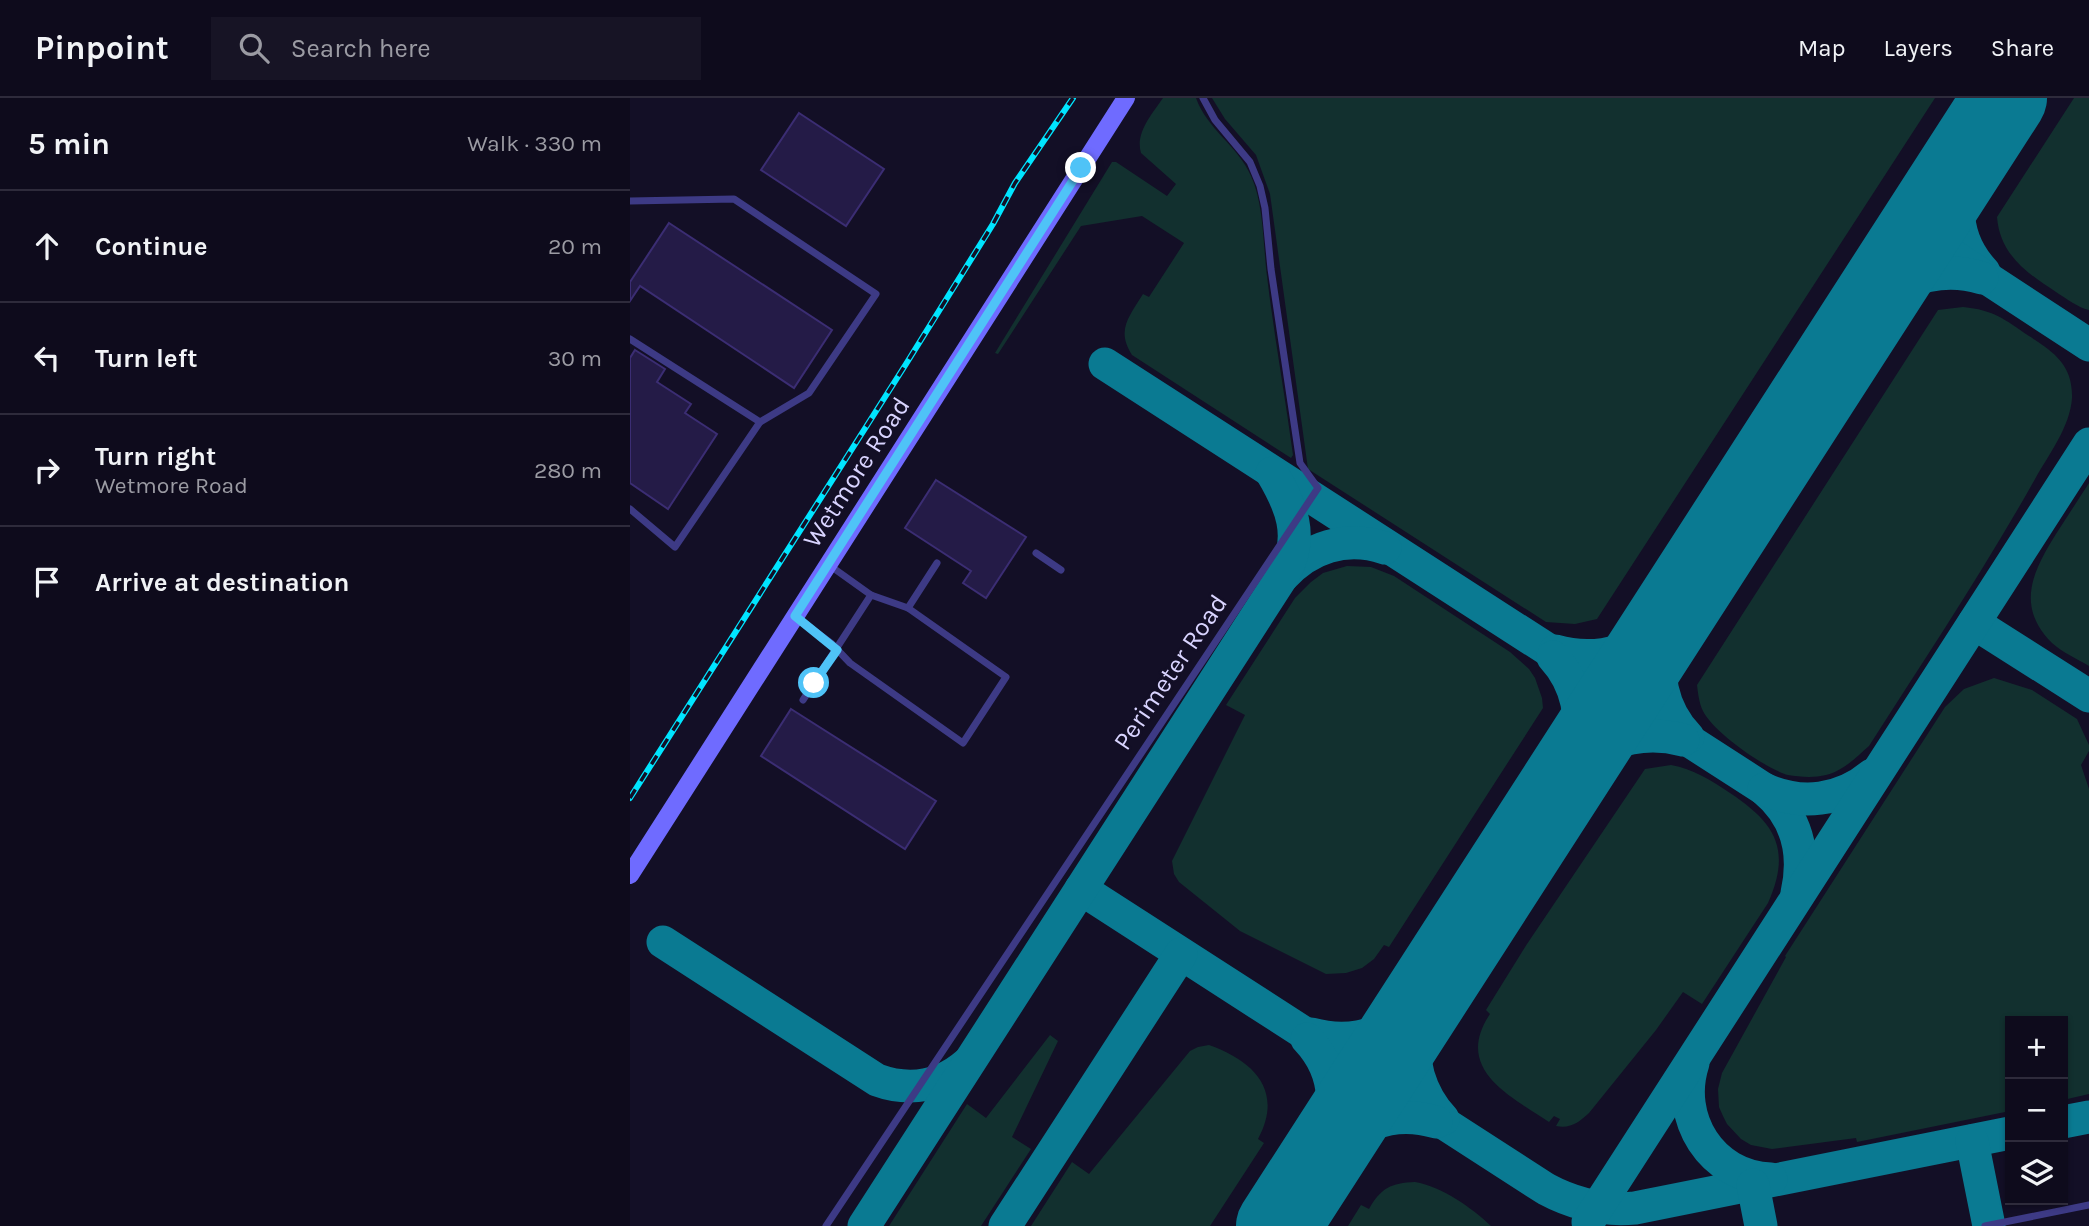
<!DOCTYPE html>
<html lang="en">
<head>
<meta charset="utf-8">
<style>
  :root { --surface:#0e0b1c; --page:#171425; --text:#f1f3f6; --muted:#9b9ba3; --line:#2e2b3b }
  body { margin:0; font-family:Karla,sans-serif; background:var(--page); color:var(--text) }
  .controls { position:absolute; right:21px; bottom:21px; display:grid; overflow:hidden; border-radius:0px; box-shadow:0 2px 5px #0004 }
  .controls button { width:63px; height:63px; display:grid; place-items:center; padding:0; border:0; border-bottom:2px solid var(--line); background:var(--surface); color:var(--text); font:35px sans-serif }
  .stop { position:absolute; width:21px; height:21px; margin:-16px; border:5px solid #4fc3f7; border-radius:50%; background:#fff }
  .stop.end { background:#4fc3f7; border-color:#fff; box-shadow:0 2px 7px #0008 }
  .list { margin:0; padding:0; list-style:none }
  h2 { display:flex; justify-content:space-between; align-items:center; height:91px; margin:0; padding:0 28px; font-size:30px }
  h2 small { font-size:23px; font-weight:400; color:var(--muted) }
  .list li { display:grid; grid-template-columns:46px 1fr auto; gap:21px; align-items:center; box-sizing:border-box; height:112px; padding:0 28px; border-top:2px solid var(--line) }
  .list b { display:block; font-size:26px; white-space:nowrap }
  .list p { margin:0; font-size:23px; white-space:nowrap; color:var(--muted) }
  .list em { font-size:23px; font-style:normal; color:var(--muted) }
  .icon { flex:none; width:38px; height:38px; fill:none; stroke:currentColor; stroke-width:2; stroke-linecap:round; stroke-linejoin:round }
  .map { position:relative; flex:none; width:1459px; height:1128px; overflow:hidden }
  header { display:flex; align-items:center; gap:42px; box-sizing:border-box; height:98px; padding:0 35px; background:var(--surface); border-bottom:2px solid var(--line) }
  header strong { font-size:33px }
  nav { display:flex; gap:38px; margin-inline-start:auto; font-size:24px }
  .search { width:490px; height:63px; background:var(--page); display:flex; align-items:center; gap:18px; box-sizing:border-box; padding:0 24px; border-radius:0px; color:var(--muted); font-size:26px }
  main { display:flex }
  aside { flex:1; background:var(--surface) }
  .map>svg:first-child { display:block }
</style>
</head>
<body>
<header>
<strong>Pinpoint</strong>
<div class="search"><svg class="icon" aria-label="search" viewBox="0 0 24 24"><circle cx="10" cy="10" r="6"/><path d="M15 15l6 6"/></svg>Search here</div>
<nav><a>Map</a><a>Layers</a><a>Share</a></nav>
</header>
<main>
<aside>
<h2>5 min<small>Walk · 330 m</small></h2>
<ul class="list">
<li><svg class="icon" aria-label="ahead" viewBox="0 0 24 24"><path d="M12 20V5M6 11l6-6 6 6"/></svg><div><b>Continue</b></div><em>20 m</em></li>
<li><svg class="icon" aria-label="left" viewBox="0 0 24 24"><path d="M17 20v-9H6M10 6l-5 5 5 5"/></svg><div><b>Turn left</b></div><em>30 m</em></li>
<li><svg class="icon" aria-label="right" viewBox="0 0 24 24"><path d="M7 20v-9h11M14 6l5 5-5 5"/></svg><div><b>Turn right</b><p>Wetmore Road</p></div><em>280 m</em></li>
<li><svg class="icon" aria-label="arrive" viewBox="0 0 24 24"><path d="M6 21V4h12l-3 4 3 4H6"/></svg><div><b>Arrive at destination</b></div></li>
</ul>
</aside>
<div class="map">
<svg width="1459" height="1128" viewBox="0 0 1459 1128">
  <rect width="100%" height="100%" fill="#130f26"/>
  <g fill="#12302f">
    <path d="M533 0H566C577 31 608 48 621 78 634 106 633 147 637 178 644 238 655 297 663 357L661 360 502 257C486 232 499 219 513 196L519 199 554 145 512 118 451 128 368 256 365 255 482 64H486L537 98 546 86 511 55C505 35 522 16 533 0Z"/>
    <path d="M582 0H1305L967 521 945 526 916 524 678 371 640 96 626 57 595 21Z"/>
    <path d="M1444 0H1459V212C1447 209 1437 201 1426 194 1397 175 1370 157 1367 119Z"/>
    <path d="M1333 209C1364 212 1374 221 1399 238 1424 254 1443 267 1442 300 1440 329 1419 356 1405 381 1354 472 1296 559 1239 648 1226 659 1215 672 1196 677 1184 680 1170 679 1158 677 1136 671 1083 634 1073 613 1069 605 1068 595 1067 587L1308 212Z"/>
    <path d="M1459 385V568C1447 561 1432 554 1422 545 1385 508 1403 473 1426 436 1437 419 1448 402 1459 385Z"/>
    <path d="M717 468 741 469 764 478 880 554 899 571 905 580 912 600 913 610 759 849 754 847 744 861 732 870 716 875 696 876 610 833 549 784 544 776 542 763 615 617 596 607 665 500 681 484 693 475Z"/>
    <path d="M1364 580 1402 592 1447 621 1459 647V653L1451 667 1459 691V996L1433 1002V923H1380V1013L1227 1044 1226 1040 1142 1051 1121 1047 1111 1041 1097 1026 1093 1018 1089 1009 1088 991 1092 975 1156 859 1155 858 1315 609 1334 591Z"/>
    <path d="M1041 667C1063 671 1081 682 1100 695 1145 725 1162 751 1138 805L1072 906 1053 894 1026 932 959 1015C949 1024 941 1031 926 1028L930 1021 924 1018 919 1024C880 998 823 971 860 916L856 912 897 846 1015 671Z"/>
    <path d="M420 937 428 943 382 1039 401 1051 351 1128H259L337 1006 356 1020Z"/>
    <path d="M579 947C624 963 654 993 628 1041L634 1045 580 1128H401L442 1064 459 1076 560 953 568 949Z"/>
    <path d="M785 1084C812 1089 841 1109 861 1128H718L731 1107 739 1111C751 1090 761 1085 785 1084Z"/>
  </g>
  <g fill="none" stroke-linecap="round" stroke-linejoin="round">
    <g stroke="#0a7a92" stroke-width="33">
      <path d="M1345 46C1326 92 1317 134 1354 174"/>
      <path d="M1288 135 1459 247"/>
      <path d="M1226 232C1234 222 1242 212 1251 203 1277 177 1317 169 1352 180"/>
      <path d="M475 266 1134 691C1167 718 1176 755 1167 795"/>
      <path d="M652 479C679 449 716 437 755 450"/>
      <path d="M1057 493C1051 508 1041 522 1036 537 1023 572 1032 612 1058 639"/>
      <path d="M1344 525 1459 598"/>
      <path d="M925 553C968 565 1015 553 1041 514"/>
      <path d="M923 559C947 585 955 622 945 656 943 665 937 673 934 681"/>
      <path d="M932 687C941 680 947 671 955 663 982 639 1019 633 1053 642"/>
      <path d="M1134 691C1171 708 1211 703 1242 677"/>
      <path d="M451 791 916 1091C944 1106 973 1113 1005 1110L1380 1035"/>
      <path d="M33 844 247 982C280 994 312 988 338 965"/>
      <path d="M804 887C798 900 790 914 787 928 779 961 790 996 813 1021"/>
      <path d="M681 936C730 949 766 931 797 894"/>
      <path d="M677 941C712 978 706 1020 690 1063"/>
      <path d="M1063 965C1045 1020 1081 1079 1141 1081"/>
      <path d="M1433 1024 1459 1019"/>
      <path d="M1342 1043 1359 1128"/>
      <path d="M690 1063C724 1030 758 1010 806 1024"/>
      <path d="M1123 1087 1131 1128"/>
      <path d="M958 1124 1459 346"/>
      <path d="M234 1128 655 474C674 438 661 407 642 375"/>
      <path d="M375 1128 551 856"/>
    </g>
    <path stroke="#0a7a92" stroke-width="84" d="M648 1128 1375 0"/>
  </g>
  <g fill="#241b47" stroke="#3b2d73" stroke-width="2">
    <path d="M169 15 254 71 216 128 131 72Z"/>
    <path d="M39 125 202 232 164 290 10 188 0 203V184Z"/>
    <path d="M5 252 35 271 27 284 61 306 55 315 87 336 38 411 0 385V260Z"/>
    <path d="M306 382 396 439 356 500 333 485 341 473 275 430Z"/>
    <path d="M161 611 306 703 275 751 131 658Z"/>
  </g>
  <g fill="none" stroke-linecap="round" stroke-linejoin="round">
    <g stroke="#3d3a85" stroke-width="7">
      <path d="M0 103 104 101 246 196 179 295 130 324"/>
      <path d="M0 241 130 324 45 449 0 411"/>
      <path d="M406 455 431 472"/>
      <path d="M278 510 307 465"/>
      <path d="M166 519 201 545 220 565 333 645 376 579 278 510 241 497 199 467"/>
      <path d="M173 602 241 497"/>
      <path d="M196 1128 688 390 670 365 641 171 635 110 630 88 620 64 585 22 573 0"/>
      <path d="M1355 1128 1459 1107"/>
    </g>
    <path stroke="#6f6bff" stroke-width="18" d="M0 777 496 0"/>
    <defs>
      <path id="rail" d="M0 700 276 266 363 126 385 85 443 0"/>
    </defs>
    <use href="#rail" stroke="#00e5ff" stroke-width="6"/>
    <use href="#rail" stroke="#130f26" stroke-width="3.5" stroke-dasharray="10" stroke-linecap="butt"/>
  </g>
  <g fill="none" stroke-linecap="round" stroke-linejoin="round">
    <path stroke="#4fc3f7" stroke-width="9" d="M184 585 207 552 165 518 451 70"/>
  </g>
  <g text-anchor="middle" stroke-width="5" stroke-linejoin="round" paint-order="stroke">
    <g font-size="26" fill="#d9d4ff" stroke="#130f26">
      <text transform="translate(226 374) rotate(-57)" y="9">Wetmore Road</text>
      <text transform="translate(540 574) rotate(-56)" y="9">Perimeter Road</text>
    </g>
  </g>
</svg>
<div class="controls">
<button>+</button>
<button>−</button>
<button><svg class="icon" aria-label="layers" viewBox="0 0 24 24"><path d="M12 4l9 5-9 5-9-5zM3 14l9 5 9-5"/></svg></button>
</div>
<div class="stop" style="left:184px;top:585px"></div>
<div class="stop end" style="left:451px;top:70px"></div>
</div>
</main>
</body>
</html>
